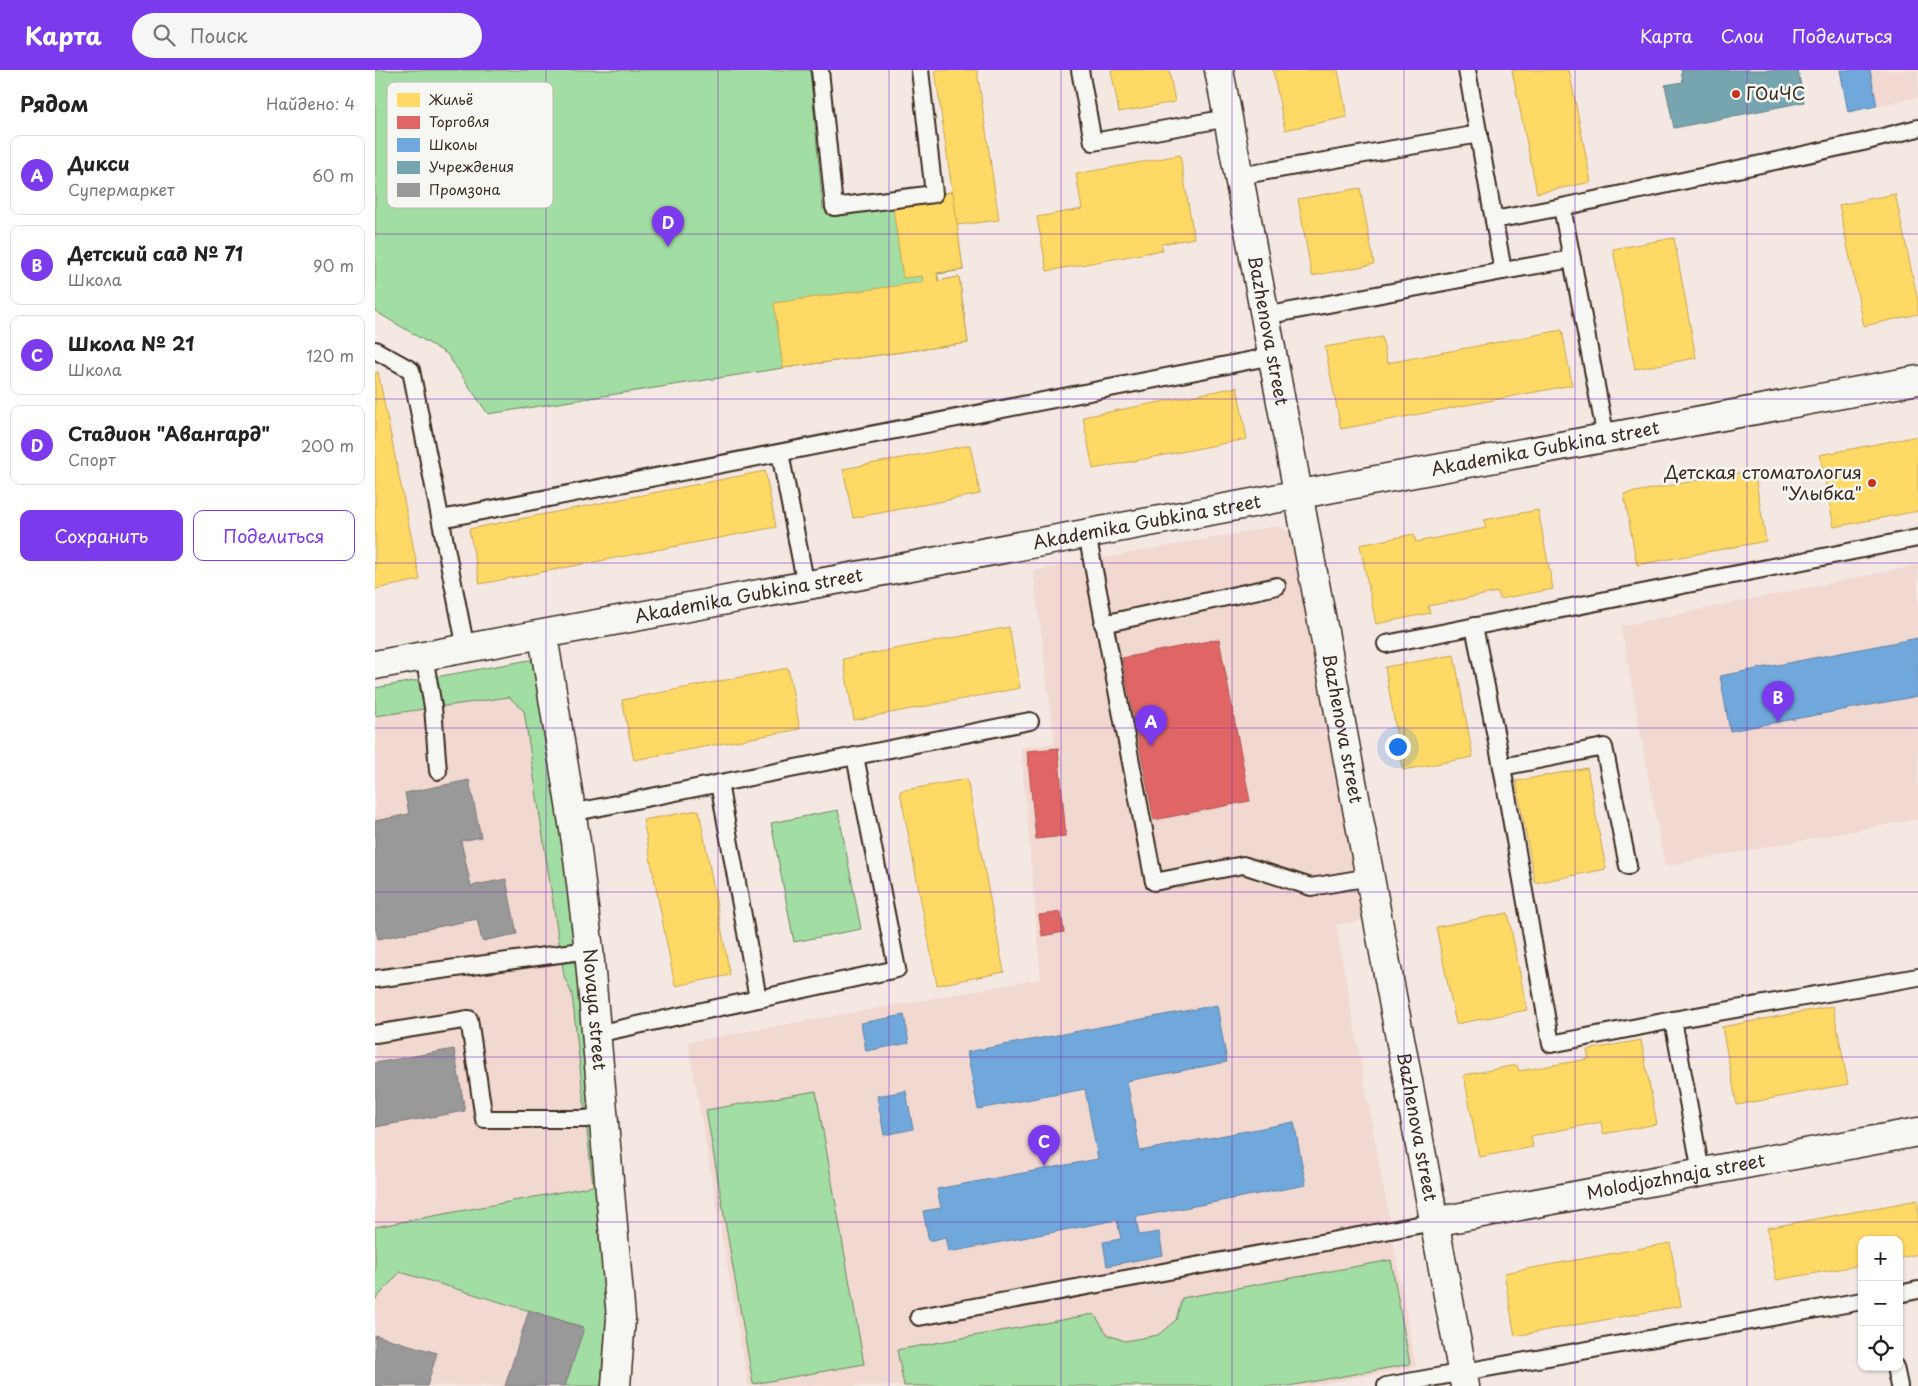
<!DOCTYPE html>
<html lang="ru">
<head>
<meta charset="utf-8">
<style>
  :root { --surface:#fff; --page:#f6f6f6; --text:#222; --muted:#767676; --line:#e0e0e0; --accent:#7c3aed }
  body { margin:0; font-family:"Playpen Sans",sans-serif; background:var(--page); color:var(--text) }
  .controls { position:absolute; right:15px; bottom:15px; display:grid; overflow:hidden; border-radius:10px; box-shadow:0 1px 4px #0004 }
  .controls button { width:45px; height:45px; display:grid; place-items:center; padding:0; border:0; border-bottom:1px solid var(--line); background:var(--surface); color:var(--text); font:25px sans-serif }
  .you { position:absolute; left:1022px; top:676px; width:18px; height:18px; margin:-12px; border:4px solid #fff; border-radius:50%; background:#1a73e8; box-shadow:0 0 0 8px #1a73e833 }
  .badge { display:grid; place-items:center; width:32px; height:32px; border-radius:50%; background:var(--accent); color:#fff; font-size:16px; font-weight:700 }
  .pin { position:absolute; translate:-50% -41px; filter:drop-shadow(0 1px 2px #0008) }
  .pin::after { content:''; position:absolute; top:26px; width:18px; height:15px; background:inherit; clip-path:polygon(0 0,100% 0,50% 100%) }
  .list { margin:0; padding:0; list-style:none }
  h2 { display:flex; justify-content:space-between; align-items:center; height:65px; margin:0; padding:0 20px; font-size:21px }
  h2 small { font-size:16px; font-weight:400; color:var(--muted) }
  .list li { display:grid; grid-template-columns:32px 1fr auto; gap:15px; align-items:center; box-sizing:border-box; height:80px; margin:0 10px 10px; padding:0 10px; border:1px solid var(--line); border-radius:10px }
  .list b { display:block; font-size:19px; white-space:nowrap }
  .list p { margin:0; font-size:16px; white-space:nowrap; color:var(--muted) }
  .list em { font-size:16px; font-style:normal; color:var(--muted) }
  .actions { display:flex; gap:10px; padding:15px 20px }
  .actions a { flex:1; padding:11px 0; border:1px solid var(--accent); border-radius:10px; text-align:center; font-size:18px; color:var(--accent) }
  .actions .main { background:var(--accent); color:#fff }
  .icon { flex:none; width:28px; height:28px; fill:none; stroke:currentColor; stroke-width:2; stroke-linecap:round; stroke-linejoin:round }
  .map { position:relative; flex:none; width:1543px; height:1316px; overflow:hidden }
  header { display:flex; align-items:center; gap:30px; box-sizing:border-box; height:70px; padding:0 25px; background:var(--accent); color:#fff }
  header strong { font-size:24px }
  nav { display:flex; gap:28px; margin-inline-start:auto; font-size:18px }
  .search { width:350px; height:45px; background:var(--page); display:flex; align-items:center; gap:12px; box-sizing:border-box; padding:0 18px; border-radius:28px; color:var(--muted); font-size:19px }
  main { display:flex }
  aside { flex:1; background:var(--surface) }
  .map>svg:first-child { display:block }
</style>
</head>
<body>
<header>
<strong>Карта</strong>
<div class="search"><svg class="icon" aria-label="search" viewBox="0 0 24 24"><circle cx="10" cy="10" r="6"/><path d="M15 15l6 6"/></svg>Поиск</div>
<nav><a>Карта</a><a>Слои</a><a>Поделиться</a></nav>
</header>
<main>
<aside>
<h2>Рядом<small>Найдено: 4</small></h2>
<ul class="list">
<li><span class="badge">A</span><div><b>Дикси</b><p>Супермаркет</p></div><em>60 m</em></li>
<li><span class="badge">B</span><div><b>Детский сад № 71</b><p>Школа</p></div><em>90 m</em></li>
<li><span class="badge">C</span><div><b>Школа № 21</b><p>Школа</p></div><em>120 m</em></li>
<li><span class="badge">D</span><div><b>Стадион &quot;Авангард&quot;</b><p>Спорт</p></div><em>200 m</em></li>
</ul>
<div class="actions"><a class="main">Сохранить</a><a>Поделиться</a></div>
</aside>
<div class="map">
<svg width="1543" height="1316" viewBox="0 0 1543 1316">
  <rect width="100%" height="100%" fill="#f4e8e3"/>
  <filter id="ink" filterUnits="userSpaceOnUse"><feTurbulence type="fractalNoise" baseFrequency=".02" numOctaves="2"/><feDisplacementMap in="SourceGraphic" scale="10" xChannelSelector="R" yChannelSelector="G"/><feConvolveMatrix kernelMatrix="1 2 1 2 8 2 1 2 1" color-interpolation-filters="sRGB"/></filter>
  <g filter="url(#ink)">
    <g fill="#f1d8d1">
      <path d="M1465 0H1543V27L1473 42Z"/>
      <path d="M902 456 915 462 917 469 989 850 961 855 1041 1297 936 1316H373L313 972 666 909 646 678 680 673 658 501Z"/>
      <path d="M1543 495V749L1290 796 1246 556Z"/>
      <path d="M134 627 149 641 189 906 197 923 218 1116 0 1157V646Z"/>
      <path d="M25 1202 209 1258 190 1316H0V1230Z"/>
    </g>
    <g fill="#a2dda3" stroke="#6e8460">
      <path d="M0 0H435L448 139 577 122 588 200 562 204 564 211 584 207 593 273 408 298 113 344 72 284 0 241Z"/>
      <path d="M160 589 189 775 202 877 225 1122 231 1250 226 1316H190L208 1257 25 1202 0 1230V1157L218 1116 197 924 189 906 149 641 134 627 0 646V618Z"/>
      <path d="M463 740 486 859 419 872 396 753Z"/>
      <path d="M441 1021 489 1294 378 1314 331 1040Z"/>
      <path d="M1016 1190 1035 1294 914 1316H529L522 1280 719 1244 733 1265 750 1271 783 1265 801 1250 807 1228Z"/>
    </g>
    <g fill="#ffd966" stroke="#c4a450">
      <path d="M560 0H602L624 150 582 155Z"/>
      <path d="M736 0H794L800 32 744 42Z"/>
      <path d="M898 0H963L972 47 910 60Z"/>
      <path d="M1137 0H1194L1216 112 1162 123Z"/>
      <path d="M805 85 819 168 786 174 788 180 672 201 662 147 707 139 701 104Z"/>
      <path d="M985 118 999 194 937 206 923 129Z"/>
      <path d="M578 122 588 200 562 203 563 211 584 207 593 273 408 298 399 233 548 212 547 206 528 208 517 130Z"/>
      <path d="M1520 124 1543 231V244L1489 256 1464 135Z"/>
      <path d="M1299 168 1321 288 1260 299 1238 179Z"/>
      <path d="M1187 260 1197 315 966 359 950 277 1007 267 1012 293Z"/>
      <path d="M3 302 45 510 0 519V303Z"/>
      <path d="M862 317 872 369 718 399 708 347Z"/>
      <path d="M1543 366V441L1459 457 1445 385Z"/>
      <path d="M595 375 605 424 478 448 468 399Z"/>
      <path d="M1379 400 1391 471 1262 495 1249 424Z"/>
      <path d="M390 401 401 457 105 514 94 459Z"/>
      <path d="M1163 440 1178 519 1125 529 1123 522 1053 536 1055 543 1001 554 985 475 1039 464 1041 472 1111 458 1109 450Z"/>
      <path d="M634 557 645 618 479 650 468 589Z"/>
      <path d="M1079 585 1098 687 1028 700 1010 597Z"/>
      <path d="M413 598 425 659 259 690 247 630Z"/>
      <path d="M1212 698 1231 799 1160 813 1141 711Z"/>
      <path d="M592 709 629 902 562 915 525 721Z"/>
      <path d="M324 740 355 905 300 916 268 750Z"/>
      <path d="M1133 843 1152 940 1081 954 1061 857Z"/>
      <path d="M1458 936 1473 1014 1362 1035 1347 957Z"/>
      <path d="M1266 970 1282 1054 1228 1064 1226 1052 1156 1066 1158 1077 1104 1087 1089 1005 1142 995 1144 1001 1214 989 1212 980Z"/>
      <path d="M1543 1130V1184L1524 1188V1170H1487V1195L1401 1210 1392 1158Z"/>
      <path d="M1295 1173 1306 1236 1140 1266 1129 1203Z"/>
    </g>
    <g fill="#e06666" stroke="#ae5450">
      <path d="M844 569 875 731 779 750 747 588Z"/>
      <path d="M683 678 691 766 661 769 652 681Z"/>
      <path d="M686 842 689 862 667 866 664 845Z"/>
    </g>
    <g fill="#6fa8dc" stroke="#5f82a3">
      <path d="M1465 0H1495L1502 36 1473 42Z"/>
      <path d="M1543 568V626L1355 661 1345 606Z"/>
      <path d="M842 935 852 992 752 1011 765 1081 919 1052 931 1115 761 1147 764 1165 784 1162 788 1185 732 1196 728 1172 746 1169 742 1150 574 1182 571 1167 554 1171 548 1141 566 1138 562 1119 723 1089 710 1019 603 1039 592 982Z"/>
      <path d="M529 945 534 973 491 981 486 953Z"/>
      <path d="M531 1021 538 1059 509 1065 502 1026Z"/>
    </g>
    <path fill="#76a5af" stroke="#648084" d="M1306 0H1423L1429 32 1299 58 1290 15 1308 12Z"/>
    <g fill="#999" stroke="#7d7874">
      <path d="M94 710 106 767 86 771 96 816 131 809 142 864 107 871 102 849 3 869 0 855V751L34 744 30 723Z"/>
      <path d="M79 979 90 1041 0 1057V993Z"/>
      <path d="M154 1240 209 1258 190 1316H130Z"/>
      <path d="M0 1265 62 1283 52 1316H0Z"/>
    </g>
    <g fill="none" stroke-linecap="round" stroke-linejoin="round">
      <defs>
        <g id="service">
          <path d="M445 0 459 137 559 124 545 0"/>
          <path d="M705 0 718 72 853 48"/>
          <path d="M1092 0 1128 201"/>
          <path d="M864 106 1104 64"/>
          <path d="M1187 137 1231 368"/>
          <path d="M1119 150 1187 137 1488 72 1543 58"/>
          <path d="M890 246 1128 201 1197 189"/>
          <path d="M0 280 36 300 91 579"/>
          <path d="M405 383 431 516"/>
          <path d="M66 449 898 286"/>
          <path d="M712 464 779 812 868 795 936 817 995 807"/>
          <path d="M728 554 902 516"/>
          <path d="M1099 556 1127 697 1176 974 1298 950 1543 907"/>
          <path d="M1011 574 1543 468"/>
          <path d="M49 586 58 637 63 701"/>
          <path d="M1127 697 1229 677 1253 796"/>
          <path d="M344 713 383 929"/>
          <path d="M196 743 655 651"/>
          <path d="M0 909 214 880"/>
          <path d="M1298 950 1326 1102"/>
          <path d="M0 964 94 949 109 1049H210L229 1046"/>
          <path d="M221 964 522 899 480 686"/>
          <path d="M1524 1224 1543 1220"/>
          <path d="M544 1247 1059 1152"/>
          <path d="M1520 1297 1524 1316"/>
          <path d="M1011 1316 1487 1231"/>
        </g>
        <g id="minor">
          <path id="s1" d="M844 0 1090 1316"/>
          <path id="s2" d="M168 565 201 772 214 880 246 1248 241 1316"/>
          <path id="s3" d="M1059 1152 1543 1062"/>
        </g>
        <g id="tertiary">
          <path id="s4" d="M0 595 1543 310"/>
        </g>
      </defs>
      <use href="#service" stroke="#3b2a1e" stroke-width="20"/>
      <use href="#minor" stroke="#3b2a1e" stroke-width="31"/>
      <use href="#tertiary" stroke="#3b2a1e" stroke-width="31"/>
      <use href="#service" stroke="#f6f6f2" stroke-width="16"/>
      <use href="#minor" stroke="#f6f6f2" stroke-width="28"/>
      <use href="#tertiary" stroke="#f6f6f2" stroke-width="28"/>
    </g>
  </g>
  <path fill="none" stroke="#7b2cbf" stroke-width="1" stroke-opacity="0.55" d="M171 0V1316M343 0V1316M514 0V1316M686 0V1316M857 0V1316M1029 0V1316M1200 0V1316M1372 0V1316M0 164H1543M0 329H1543M0 493H1543M0 658H1543M0 822H1543M0 987H1543M0 1152H1543"/>
  <g fill="#c8321e" stroke="#f6f6f2" stroke-width="2">
    <circle cx="1361" cy="24" r="5"/>
    <circle cx="1497" cy="413" r="5"/>
  </g>
  <g text-anchor="middle" stroke-width="5" stroke-linejoin="round" paint-order="stroke">
    <g font-size="18" fill="#3b2a1e" stroke="#f6f6f2" text-anchor="start">
      <text x="1371" y="30">ГОиЧС</text>
      <text x="1487" y="409" text-anchor="end">Детская стоматология<tspan x="1487" dy="21">"Улыбка"</tspan></text>
    </g>
    <g font-size="18" fill="#3b2a1e" stroke="#f6f6f2">
      <text dy="6" stroke="none"><textPath href="#s1" startOffset="265">Bazhenova street</textPath></text>
      <text dy="6" stroke="none"><textPath href="#s4" startOffset="1190">Akademika Gubkina street</textPath></text>
      <text dy="6" stroke="none"><textPath href="#s4" startOffset="785">Akademika Gubkina street</textPath></text>
      <text dy="6" stroke="none"><textPath href="#s4" startOffset="380">Akademika Gubkina street</textPath></text>
      <text dy="6" stroke="none"><textPath href="#s1" startOffset="670">Bazhenova street</textPath></text>
      <text dy="6" stroke="none"><textPath href="#s2" startOffset="378">Novaya street</textPath></text>
      <text dy="6" stroke="none"><textPath href="#s1" startOffset="1075">Bazhenova street</textPath></text>
      <text dy="6" stroke="none"><textPath href="#s3" startOffset="246">Molodjozhnaja street</textPath></text>
    </g>
  </g>
  <rect x="12" y="12" width="166" height="126" rx="8" fill="#f6f6f2" stroke="#beb9b2" stroke-width="1"/>
  <rect x="22" y="23" width="23" height="14" fill="#ffd966"/>
  <rect x="22" y="46" width="23" height="13" fill="#e06666"/>
  <rect x="22" y="68" width="23" height="14" fill="#6fa8dc"/>
  <rect x="22" y="91" width="23" height="13" fill="#76a5af"/>
  <rect x="22" y="113" width="23" height="14" fill="#999"/>
  <g font-size="14" fill="#3b2a1e">
    <text x="54" y="35">Жильё</text>
    <text x="54" y="57">Торговля</text>
    <text x="54" y="80">Школы</text>
    <text x="54" y="102">Учреждения</text>
    <text x="54" y="125">Промзона</text>
  </g>
</svg>
<div class="controls">
<button>+</button>
<button>−</button>
<button><svg class="icon" aria-label="locate" viewBox="0 0 24 24"><circle cx="12" cy="12" r="6"/><path d="M12 2v4M12 18v4M2 12h4M18 12h4"/></svg></button>
</div>
<div class="you"></div>
<div class="pin badge" style="left:776px;top:676px">A</div>
<div class="pin badge" style="left:1403px;top:652px">B</div>
<div class="pin badge" style="left:669px;top:1096px">C</div>
<div class="pin badge" style="left:293px;top:177px">D</div>
</div>
</main>
</body>
</html>
